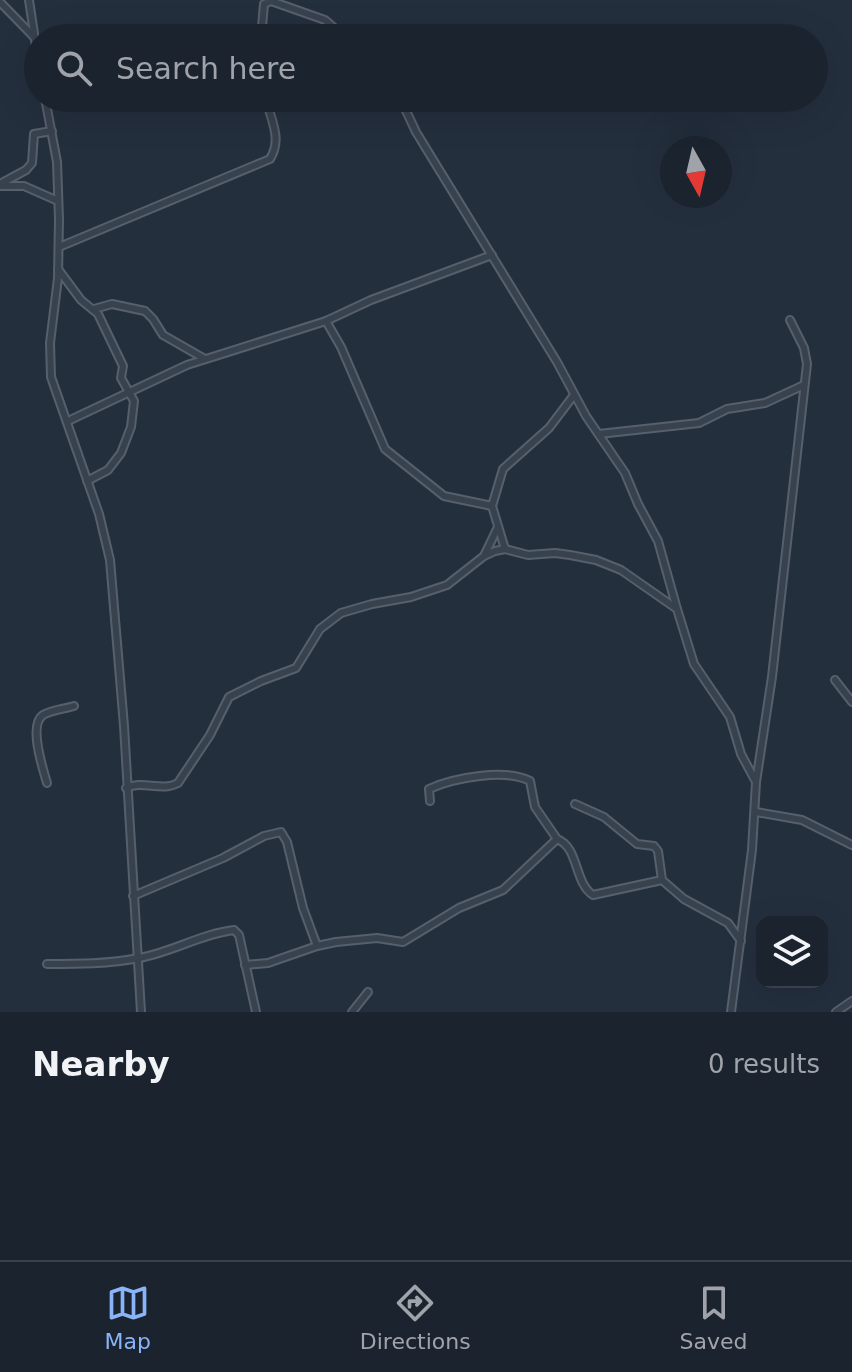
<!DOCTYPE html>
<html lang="en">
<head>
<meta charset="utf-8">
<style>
  :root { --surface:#1b232e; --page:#242b36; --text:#f1f3f6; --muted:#a0a4aa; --line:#39404a; --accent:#8ab4f8 }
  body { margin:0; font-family:"DejaVu Sans",sans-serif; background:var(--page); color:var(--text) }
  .controls { position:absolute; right:24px; bottom:24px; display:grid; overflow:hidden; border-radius:16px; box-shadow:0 8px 32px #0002 }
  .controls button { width:72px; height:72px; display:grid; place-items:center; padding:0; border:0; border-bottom:2px solid var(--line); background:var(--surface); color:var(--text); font:40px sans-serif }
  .compass { position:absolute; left:660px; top:136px; width:72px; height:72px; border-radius:50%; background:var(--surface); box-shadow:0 8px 32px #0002; rotate:172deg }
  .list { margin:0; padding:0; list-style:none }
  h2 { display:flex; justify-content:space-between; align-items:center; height:104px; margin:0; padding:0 32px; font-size:34px }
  h2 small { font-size:26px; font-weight:400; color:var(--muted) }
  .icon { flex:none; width:44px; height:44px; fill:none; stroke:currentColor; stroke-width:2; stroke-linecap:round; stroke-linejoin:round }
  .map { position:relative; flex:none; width:852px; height:1012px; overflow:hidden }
  .search { position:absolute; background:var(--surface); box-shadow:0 8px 32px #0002; left:24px; right:24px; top:24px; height:88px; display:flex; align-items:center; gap:20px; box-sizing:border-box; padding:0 28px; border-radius:44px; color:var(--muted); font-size:30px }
  .sheet { height:248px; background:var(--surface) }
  nav { display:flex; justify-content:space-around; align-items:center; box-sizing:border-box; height:112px; border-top:2px solid var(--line); background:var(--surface); font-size:22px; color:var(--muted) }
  nav a { display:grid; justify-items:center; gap:4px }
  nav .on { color:var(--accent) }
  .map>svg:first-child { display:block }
</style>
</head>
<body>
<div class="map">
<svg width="852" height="1012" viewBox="0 0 852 1012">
  <rect width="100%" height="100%" fill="#242f3e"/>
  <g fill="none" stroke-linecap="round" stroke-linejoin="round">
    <defs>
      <g id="minor">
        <path d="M29 0 38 60"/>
        <path d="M0 2 34 37"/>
        <path d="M261 38 264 4 271 1 325 20 346 38"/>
        <path d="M45 98 57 162 59 219 58 278 50 343 51 377 99 514 110 560 124 726 141 1012"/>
        <path d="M400 98 416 132 557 362 586 416 625 473 638 504 658 541 677 609"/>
        <path d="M0 184 26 170 32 163 34 134 52 131"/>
        <path d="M0 186H24L58 201"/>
        <path d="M59 247 270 159C283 138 270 119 266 98"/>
        <path d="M58 269 81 300 98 314 123 366 121 378 134 401 131 427 121 453 108 470 87 481"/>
        <path d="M94 309 112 304 145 311 153 319 163 335 205 359"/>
        <path d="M326 321 341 347 385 449 444 496 492 506 505 549"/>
        <path d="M68 421 187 365 326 321 371 300 492 255"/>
        <path d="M599 434 699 423 727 409 765 403 804 385"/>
        <path d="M492 506 503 469 549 428 574 395"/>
        <path d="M484 556 498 527"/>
        <path d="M835 680 852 702"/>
        <path d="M756 782 772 677 807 364 804 348 790 320"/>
        <path d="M47 783C43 769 28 725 43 715 51 710 64 709 74 706"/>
        <path d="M126 788C143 780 162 792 178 783L210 735 229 697 261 681 296 668 320 629 341 613 372 604 411 597 447 585 484 556 495 551 505 549 528 555 555 553 570 555 596 560 621 570 677 609 694 664 730 717 741 754 756 782 752 850 731 1012"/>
        <path d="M430 801 429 789C453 778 506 768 530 781L535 807 557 839"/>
        <path d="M575 804 604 817 637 844 654 846 658 851 662 880 684 899 728 923 741 941"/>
        <path d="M756 812 802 820 852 845"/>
        <path d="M133 896 223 858 264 836 281 832 287 842 303 908 317 946"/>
        <path d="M47 964C77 964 109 964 139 958 172 952 201 934 234 930L239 935 256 1012"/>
        <path d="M245 965 268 963 317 946 336 942 377 938 403 942 459 908 503 890 557 839C579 847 574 883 593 895L662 880"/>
        <path d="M352 1012 368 992"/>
        <path d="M836 1012 852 1001"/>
      </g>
    </defs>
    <use href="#minor" stroke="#565f6c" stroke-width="10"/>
    <use href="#minor" stroke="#38414e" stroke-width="6"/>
  </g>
</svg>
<div class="controls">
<button><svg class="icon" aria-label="layers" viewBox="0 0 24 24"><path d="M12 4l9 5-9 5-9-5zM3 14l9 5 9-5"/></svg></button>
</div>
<svg class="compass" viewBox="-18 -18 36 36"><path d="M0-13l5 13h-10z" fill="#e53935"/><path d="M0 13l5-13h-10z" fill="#a0a4aa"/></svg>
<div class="search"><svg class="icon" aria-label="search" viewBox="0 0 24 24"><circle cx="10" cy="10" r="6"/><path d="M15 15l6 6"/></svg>Search here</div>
</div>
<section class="sheet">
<h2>Nearby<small>0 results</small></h2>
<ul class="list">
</ul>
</section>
<nav>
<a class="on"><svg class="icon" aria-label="map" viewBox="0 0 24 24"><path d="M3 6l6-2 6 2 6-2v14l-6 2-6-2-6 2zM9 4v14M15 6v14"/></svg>Map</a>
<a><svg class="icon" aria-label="directions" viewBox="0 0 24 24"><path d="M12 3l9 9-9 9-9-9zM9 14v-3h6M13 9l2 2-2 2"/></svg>Directions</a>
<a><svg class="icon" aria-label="saved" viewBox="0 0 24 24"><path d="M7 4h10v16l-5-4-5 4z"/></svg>Saved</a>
</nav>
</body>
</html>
